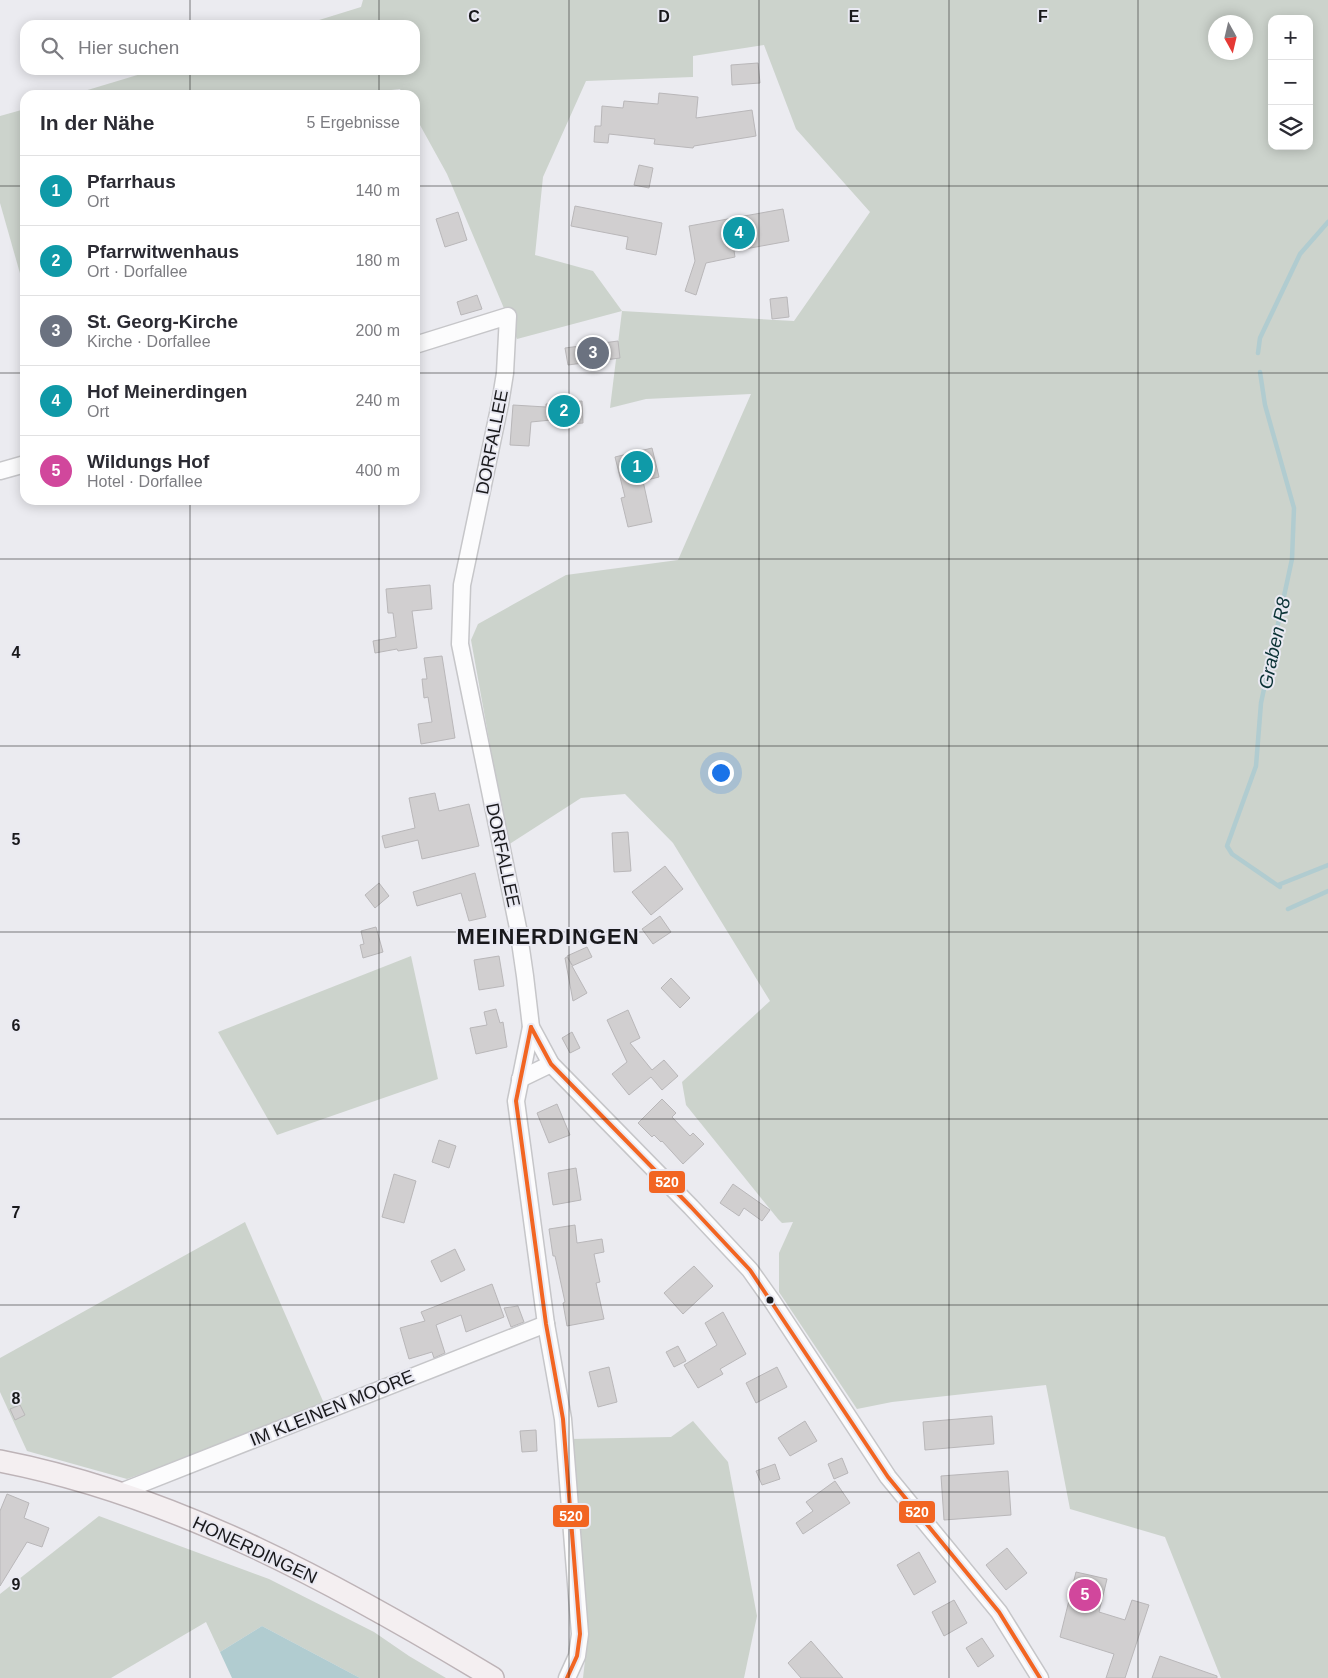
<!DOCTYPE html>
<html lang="de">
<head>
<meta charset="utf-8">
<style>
  :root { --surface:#fff; --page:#f7f7f7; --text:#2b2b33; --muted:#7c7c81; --line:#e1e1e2; --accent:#626266 }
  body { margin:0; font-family:Arial,sans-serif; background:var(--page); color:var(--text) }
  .controls { position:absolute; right:15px; top:15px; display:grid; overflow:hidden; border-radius:10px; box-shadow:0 2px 12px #0003 }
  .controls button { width:45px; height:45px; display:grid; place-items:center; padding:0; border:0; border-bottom:1px solid var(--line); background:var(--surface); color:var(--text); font:25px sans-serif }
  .compass { position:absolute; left:1208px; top:15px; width:45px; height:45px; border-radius:50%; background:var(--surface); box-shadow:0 2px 12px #0003; rotate:172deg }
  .you { position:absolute; left:720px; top:772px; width:18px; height:18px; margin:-12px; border:4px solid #fff; border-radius:50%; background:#1a73e8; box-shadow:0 0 0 8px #1a73e833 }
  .badge { display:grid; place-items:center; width:32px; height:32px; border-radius:50%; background:var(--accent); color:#fff; font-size:16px; font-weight:700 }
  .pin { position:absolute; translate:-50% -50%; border:2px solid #fff; box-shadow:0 1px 5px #0006 }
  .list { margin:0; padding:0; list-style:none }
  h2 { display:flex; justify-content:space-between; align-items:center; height:65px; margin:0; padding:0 20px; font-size:21px }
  h2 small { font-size:16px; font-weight:400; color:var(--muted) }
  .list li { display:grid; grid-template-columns:32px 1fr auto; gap:15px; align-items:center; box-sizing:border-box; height:70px; padding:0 20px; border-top:1px solid var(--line) }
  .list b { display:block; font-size:19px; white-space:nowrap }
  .list p { margin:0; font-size:16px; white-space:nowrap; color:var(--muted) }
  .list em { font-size:16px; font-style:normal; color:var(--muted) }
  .icon { flex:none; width:28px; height:28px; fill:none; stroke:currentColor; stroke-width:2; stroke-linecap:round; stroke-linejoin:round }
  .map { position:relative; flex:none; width:1328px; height:1678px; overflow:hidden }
  .search { position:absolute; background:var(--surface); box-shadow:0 2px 12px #0003; left:20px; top:20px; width:400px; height:55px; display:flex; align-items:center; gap:12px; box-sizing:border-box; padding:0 18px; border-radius:15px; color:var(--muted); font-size:19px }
  .panel { position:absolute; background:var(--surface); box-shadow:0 2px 12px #0003; left:20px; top:90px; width:400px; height:415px; border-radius:15px }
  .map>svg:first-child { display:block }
</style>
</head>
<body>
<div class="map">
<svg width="1328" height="1678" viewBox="0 0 1328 1678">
  <rect width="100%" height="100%" fill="#ebebf0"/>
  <g fill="#ccd3cc" fill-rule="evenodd">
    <path d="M363 0H1328V1678H1221L1165 1537 1070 1509 1046 1385 892 1402 857 1409 779 1292V1253L793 1222 782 1223 778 1219 686 1105 682 1082 770 1001 673 843 625 794 581 798 508 845 471 640 478 624 566 575 678 560 751 394 646 399 610 408 622 311 517 339 447 174 415 116V95H403L400 89 348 95H71L154 70H415V25H303L361 7ZM1272 19H1309V146H1272ZM1216 22H1246V52H1216ZM764 45 796 129 870 212 794 321 622 311 593 271 535 255 543 177 586 81 693 77V56Z"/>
    <path d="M25 109V291L0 203V116Z"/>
    <path d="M411 956 438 1079 277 1135 218 1032Z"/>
    <path d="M245 1222 326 1408 127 1479 27 1451 0 1392V1358Z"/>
    <path d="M693 1421 728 1462 757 1616 744 1678H583L588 1634 570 1439 671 1437Z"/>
    <path d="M99 1516 269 1579 374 1632 409 1656 446 1678H360L262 1626 220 1652 206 1622 111 1678H0V1594Z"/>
  </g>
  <path fill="#b1ccd0" d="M262 1626 360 1678H232L220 1652Z"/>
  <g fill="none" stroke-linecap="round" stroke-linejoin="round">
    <g stroke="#b1ccd0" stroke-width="4.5">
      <path d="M1258 353 1260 338 1300 254 1328 222"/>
      <path d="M1260 372 1265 405 1294 508 1292 559 1261 703 1256 766 1227 846 1232 854 1280 887"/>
      <path d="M1278 885 1328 865"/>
      <path d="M1288 909 1328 891"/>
    </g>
  </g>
  <g fill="#d1cfd0" stroke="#b9b7b9">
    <path d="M758 63 760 83 732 85 731 65Z"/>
    <path d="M659 93 698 97 696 118 752 110 756 136 694 146 693 148 654 144 655 139 609 134 608 143 594 142 595 126H601L602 106 623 108 624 101 658 104Z"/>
    <path d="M639 165 653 168 649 188 634 185Z"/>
    <path d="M575 206 662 223 656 255 626 249 628 237 571 226Z"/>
    <path d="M783 209 789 241 734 251 735 257 706 263 696 295 685 291 695 261 689 226Z"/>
    <path d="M458 212 467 240 445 247 436 219Z"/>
    <path d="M477 295 482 309 461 315 457 302Z"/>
    <path d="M787 297 789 317 772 319 770 299Z"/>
    <path d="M618 341 620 358 568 365 565 348Z"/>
    <path d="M582 401 583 423 571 424V418L531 422 529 446 510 445 513 405 546 407V404Z"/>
    <path d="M652 448 659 477 643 481 652 522 628 527 621 498 625 497 615 457Z"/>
    <path d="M430 585 432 609 412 611 417 648 398 651 397 649 375 653 373 641 396 637 393 613H388L386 589Z"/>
    <path d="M442 656 455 738 421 744 418 724 432 722 428 697 424 698 422 679H427L424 658Z"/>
    <path d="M435 793 439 811 469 804 479 846 422 859 418 840 385 848 382 836 415 828 409 798Z"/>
    <path d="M628 832 631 871 614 872 612 833Z"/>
    <path d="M665 866 683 889 651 915 632 892Z"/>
    <path d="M475 873 486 917 469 921 461 893 417 906 413 892Z"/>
    <path d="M379 883 389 896 375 908 365 895Z"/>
    <path d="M660 916 671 932 653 944 642 929Z"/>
    <path d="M376 927 383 952 363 958 360 945 364 944 361 931Z"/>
    <path d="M587 947 592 957 572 966 587 993 573 1001 565 958 567 957 572 965 567 956Z"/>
    <path d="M499 956 504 986 479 990 474 960Z"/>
    <path d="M671 978 690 998 680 1008 661 988Z"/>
    <path d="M496 1009 500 1023 503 1022 507 1047 476 1054 470 1028 487 1025 484 1012Z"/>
    <path d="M628 1010 640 1038 630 1043 652 1070 664 1060 678 1076 662 1090 651 1077 629 1095 612 1074 627 1062 607 1020Z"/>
    <path d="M572 1032 580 1048 570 1053 562 1038Z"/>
    <path d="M662 1099 676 1113 672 1117 690 1136 693 1133 704 1144 683 1164 662 1141 661 1142 654 1135 652 1137 638 1123Z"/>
    <path d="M557 1104 570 1135 549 1143 537 1113Z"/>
    <path d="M439 1140 456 1146 449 1168 432 1162Z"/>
    <path d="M576 1168 581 1200 553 1205 548 1173Z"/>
    <path d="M394 1174 416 1181 404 1223 382 1217Z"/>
    <path d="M733 1184 770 1210 762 1221 744 1208 739 1216 720 1203Z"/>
    <path d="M575 1225 577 1243 602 1239 604 1252 594 1254 600 1282 596 1283 604 1319 567 1326 563 1303 565 1302 555 1256H553L549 1229Z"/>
    <path d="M455 1249 465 1270 441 1282 431 1261Z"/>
    <path d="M694 1266 713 1286 683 1314 664 1293Z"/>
    <path d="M492 1284 504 1317 466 1332 461 1315 436 1325 445 1353 434 1358 432 1352 409 1359 400 1328 425 1321 421 1312Z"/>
    <path d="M518 1306 524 1322 511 1327 504 1308Z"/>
    <path d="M723 1312 746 1354 720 1369 723 1374 698 1388 684 1365 717 1345 705 1323Z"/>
    <path d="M678 1346 686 1361 674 1367 666 1352Z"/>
    <path d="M609 1367 617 1402 598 1407 589 1372Z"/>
    <path d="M777 1367 787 1387 756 1403 746 1383Z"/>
    <path d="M20 1405 25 1415 15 1420 10 1409Z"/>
    <path d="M992 1416 994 1444 925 1450 923 1422Z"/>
    <path d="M805 1421 817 1441 790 1456 778 1438Z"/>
    <path d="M536 1430 537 1451 522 1452 520 1431Z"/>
    <path d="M842 1458 848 1473 834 1479 828 1464Z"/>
    <path d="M775 1464 780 1479 762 1485 756 1471Z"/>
    <path d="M1008 1471 1011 1515 944 1520 941 1476Z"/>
    <path d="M835 1481 850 1503 803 1534 796 1523 813 1511 806 1502Z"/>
    <path d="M7 1494 29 1503 24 1518 49 1528 42 1547 27 1542 0 1586V1511Z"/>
    <path d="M1007 1548 1027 1573 1006 1590 986 1565Z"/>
    <path d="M919 1552 936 1582 914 1595 897 1565Z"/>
    <path d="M1076 1572 1107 1579 1099 1612 1125 1620 1132 1600 1149 1605 1125 1678H1106L1114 1654 1060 1637Z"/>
    <path d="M954 1600 967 1623 944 1636 932 1612Z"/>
    <path d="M982 1638 994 1656 978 1667 966 1648Z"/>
    <path d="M811 1641 843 1678H801L788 1663Z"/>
    <path d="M1160 1656 1217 1676V1678H1152Z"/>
  </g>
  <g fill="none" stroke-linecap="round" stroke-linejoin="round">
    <defs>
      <g id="minor">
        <path d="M415 345 508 316 505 373 500 404 462 585 460 644 518 928 525 976 531 1027 551 1064 691 1207 750 1270 772 1301 888 1477 999 1612 1040 1678"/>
        <path d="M0 471 25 464"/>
        <path d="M531 1027 516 1101 546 1324 563 1419 580 1634 577 1656 567 1678"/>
        <path d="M520 1079 551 1064"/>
        <path d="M118 1493 546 1324"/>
      </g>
      <path id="major" d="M0 1461C176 1495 341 1586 493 1678"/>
    </defs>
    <use href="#minor" stroke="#c6c6c9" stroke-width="19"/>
    <use href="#major" stroke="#bdb3b7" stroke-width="24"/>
    <use href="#minor" stroke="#fcfcfd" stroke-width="16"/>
    <use href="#major" stroke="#f4eff1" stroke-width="21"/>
    <defs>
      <g id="bus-1">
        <path d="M531 1027 551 1064 691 1207 750 1270 888 1477 999 1612 1040 1678"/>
        <path d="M531 1027 516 1101 546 1324 563 1419 580 1634 577 1656 567 1678"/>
      </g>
    </defs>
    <use href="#bus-1" stroke="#e9e9f2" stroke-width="8"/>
    <use href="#bus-1" stroke="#f26522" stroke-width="4"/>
  </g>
  <path fill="none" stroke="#19191c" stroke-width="1" stroke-opacity="0.55" d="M190 0V25M379 0V25M569 0V1678M759 0V1678M949 0V1678M1138 0V1678M190 70V95M379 70V95M0 186H25M415 186H1328M0 373H25M415 373H1328M190 500V1678M379 500V1678M0 559H1328M0 746H1328M0 932H1328M0 1119H1328M0 1305H1328M0 1492H1328"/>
  <circle fill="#19191c" stroke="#e9e9f2" stroke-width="2" cx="770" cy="1300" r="4.5"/>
  <g text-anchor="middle" stroke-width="4" stroke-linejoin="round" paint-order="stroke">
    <g font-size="18" fill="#19191c" stroke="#e9e9f2">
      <text transform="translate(492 442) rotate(-79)" y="6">DORFALLEE</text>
      <text transform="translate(503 855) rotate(78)" y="6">DORFALLEE</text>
      <text transform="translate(332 1408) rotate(-22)" y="6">IM KLEINEN MOORE</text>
      <text transform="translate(255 1550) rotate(25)" y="6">HONERDINGEN</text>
    </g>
    <g font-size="19" font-style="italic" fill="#0b3336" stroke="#e9e9f2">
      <text transform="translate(1274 643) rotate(-78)" y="7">Graben R8</text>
    </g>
    <g font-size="22" font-weight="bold" letter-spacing="1" fill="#19191c" stroke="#e9e9f2">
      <text x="548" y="944">MEINERDINGEN</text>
    </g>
  </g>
  <g font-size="16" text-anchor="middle" font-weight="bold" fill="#19191c" stroke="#e9e9f2" stroke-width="4" stroke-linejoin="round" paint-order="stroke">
    <text x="474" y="22">C</text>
    <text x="664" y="22">D</text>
    <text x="854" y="22">E</text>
    <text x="1043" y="22">F</text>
    <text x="16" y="658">4</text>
    <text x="16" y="845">5</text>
    <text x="16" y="1031">6</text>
    <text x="16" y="1218">7</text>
    <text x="16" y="1404">8</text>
    <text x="16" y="1590">9</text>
  </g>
  <g stroke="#e9e9f2" stroke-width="2">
    <rect x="648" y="1170" width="38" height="24" rx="5" fill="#f26522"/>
    <rect x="898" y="1500" width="38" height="24" rx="5" fill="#f26522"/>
    <rect x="552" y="1504" width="38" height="24" rx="5" fill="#f26522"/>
  </g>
  <g font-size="14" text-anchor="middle" font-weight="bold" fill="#fff">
    <text x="667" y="1187">520</text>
    <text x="917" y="1517">520</text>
    <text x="571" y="1521">520</text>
  </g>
</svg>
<div class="controls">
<button>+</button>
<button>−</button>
<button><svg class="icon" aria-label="layers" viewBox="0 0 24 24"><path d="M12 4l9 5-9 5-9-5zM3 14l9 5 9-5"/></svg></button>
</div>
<svg class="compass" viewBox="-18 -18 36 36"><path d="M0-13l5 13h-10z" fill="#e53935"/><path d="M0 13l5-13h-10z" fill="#7c7c81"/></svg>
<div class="you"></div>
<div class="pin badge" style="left:637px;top:467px;background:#0f9aa8">1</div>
<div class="pin badge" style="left:564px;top:411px;background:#0f9aa8">2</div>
<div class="pin badge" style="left:593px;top:353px;background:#6b7280">3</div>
<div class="pin badge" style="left:739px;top:233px;background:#0f9aa8">4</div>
<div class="pin badge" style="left:1085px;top:1595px;background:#d1479c">5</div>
<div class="search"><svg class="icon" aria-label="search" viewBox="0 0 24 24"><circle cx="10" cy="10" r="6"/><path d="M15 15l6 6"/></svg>Hier suchen</div>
<section class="panel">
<h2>In der Nähe<small>5 Ergebnisse</small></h2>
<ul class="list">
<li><span class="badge" style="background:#0f9aa8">1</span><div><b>Pfarrhaus</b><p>Ort</p></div><em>140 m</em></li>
<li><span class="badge" style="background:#0f9aa8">2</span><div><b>Pfarrwitwenhaus</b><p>Ort · Dorfallee</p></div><em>180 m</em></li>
<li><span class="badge" style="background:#6b7280">3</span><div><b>St. Georg-Kirche</b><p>Kirche · Dorfallee</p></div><em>200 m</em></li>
<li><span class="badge" style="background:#0f9aa8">4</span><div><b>Hof Meinerdingen</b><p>Ort</p></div><em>240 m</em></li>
<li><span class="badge" style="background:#d1479c">5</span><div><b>Wildungs Hof</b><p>Hotel · Dorfallee</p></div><em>400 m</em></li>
</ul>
</section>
</div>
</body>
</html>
